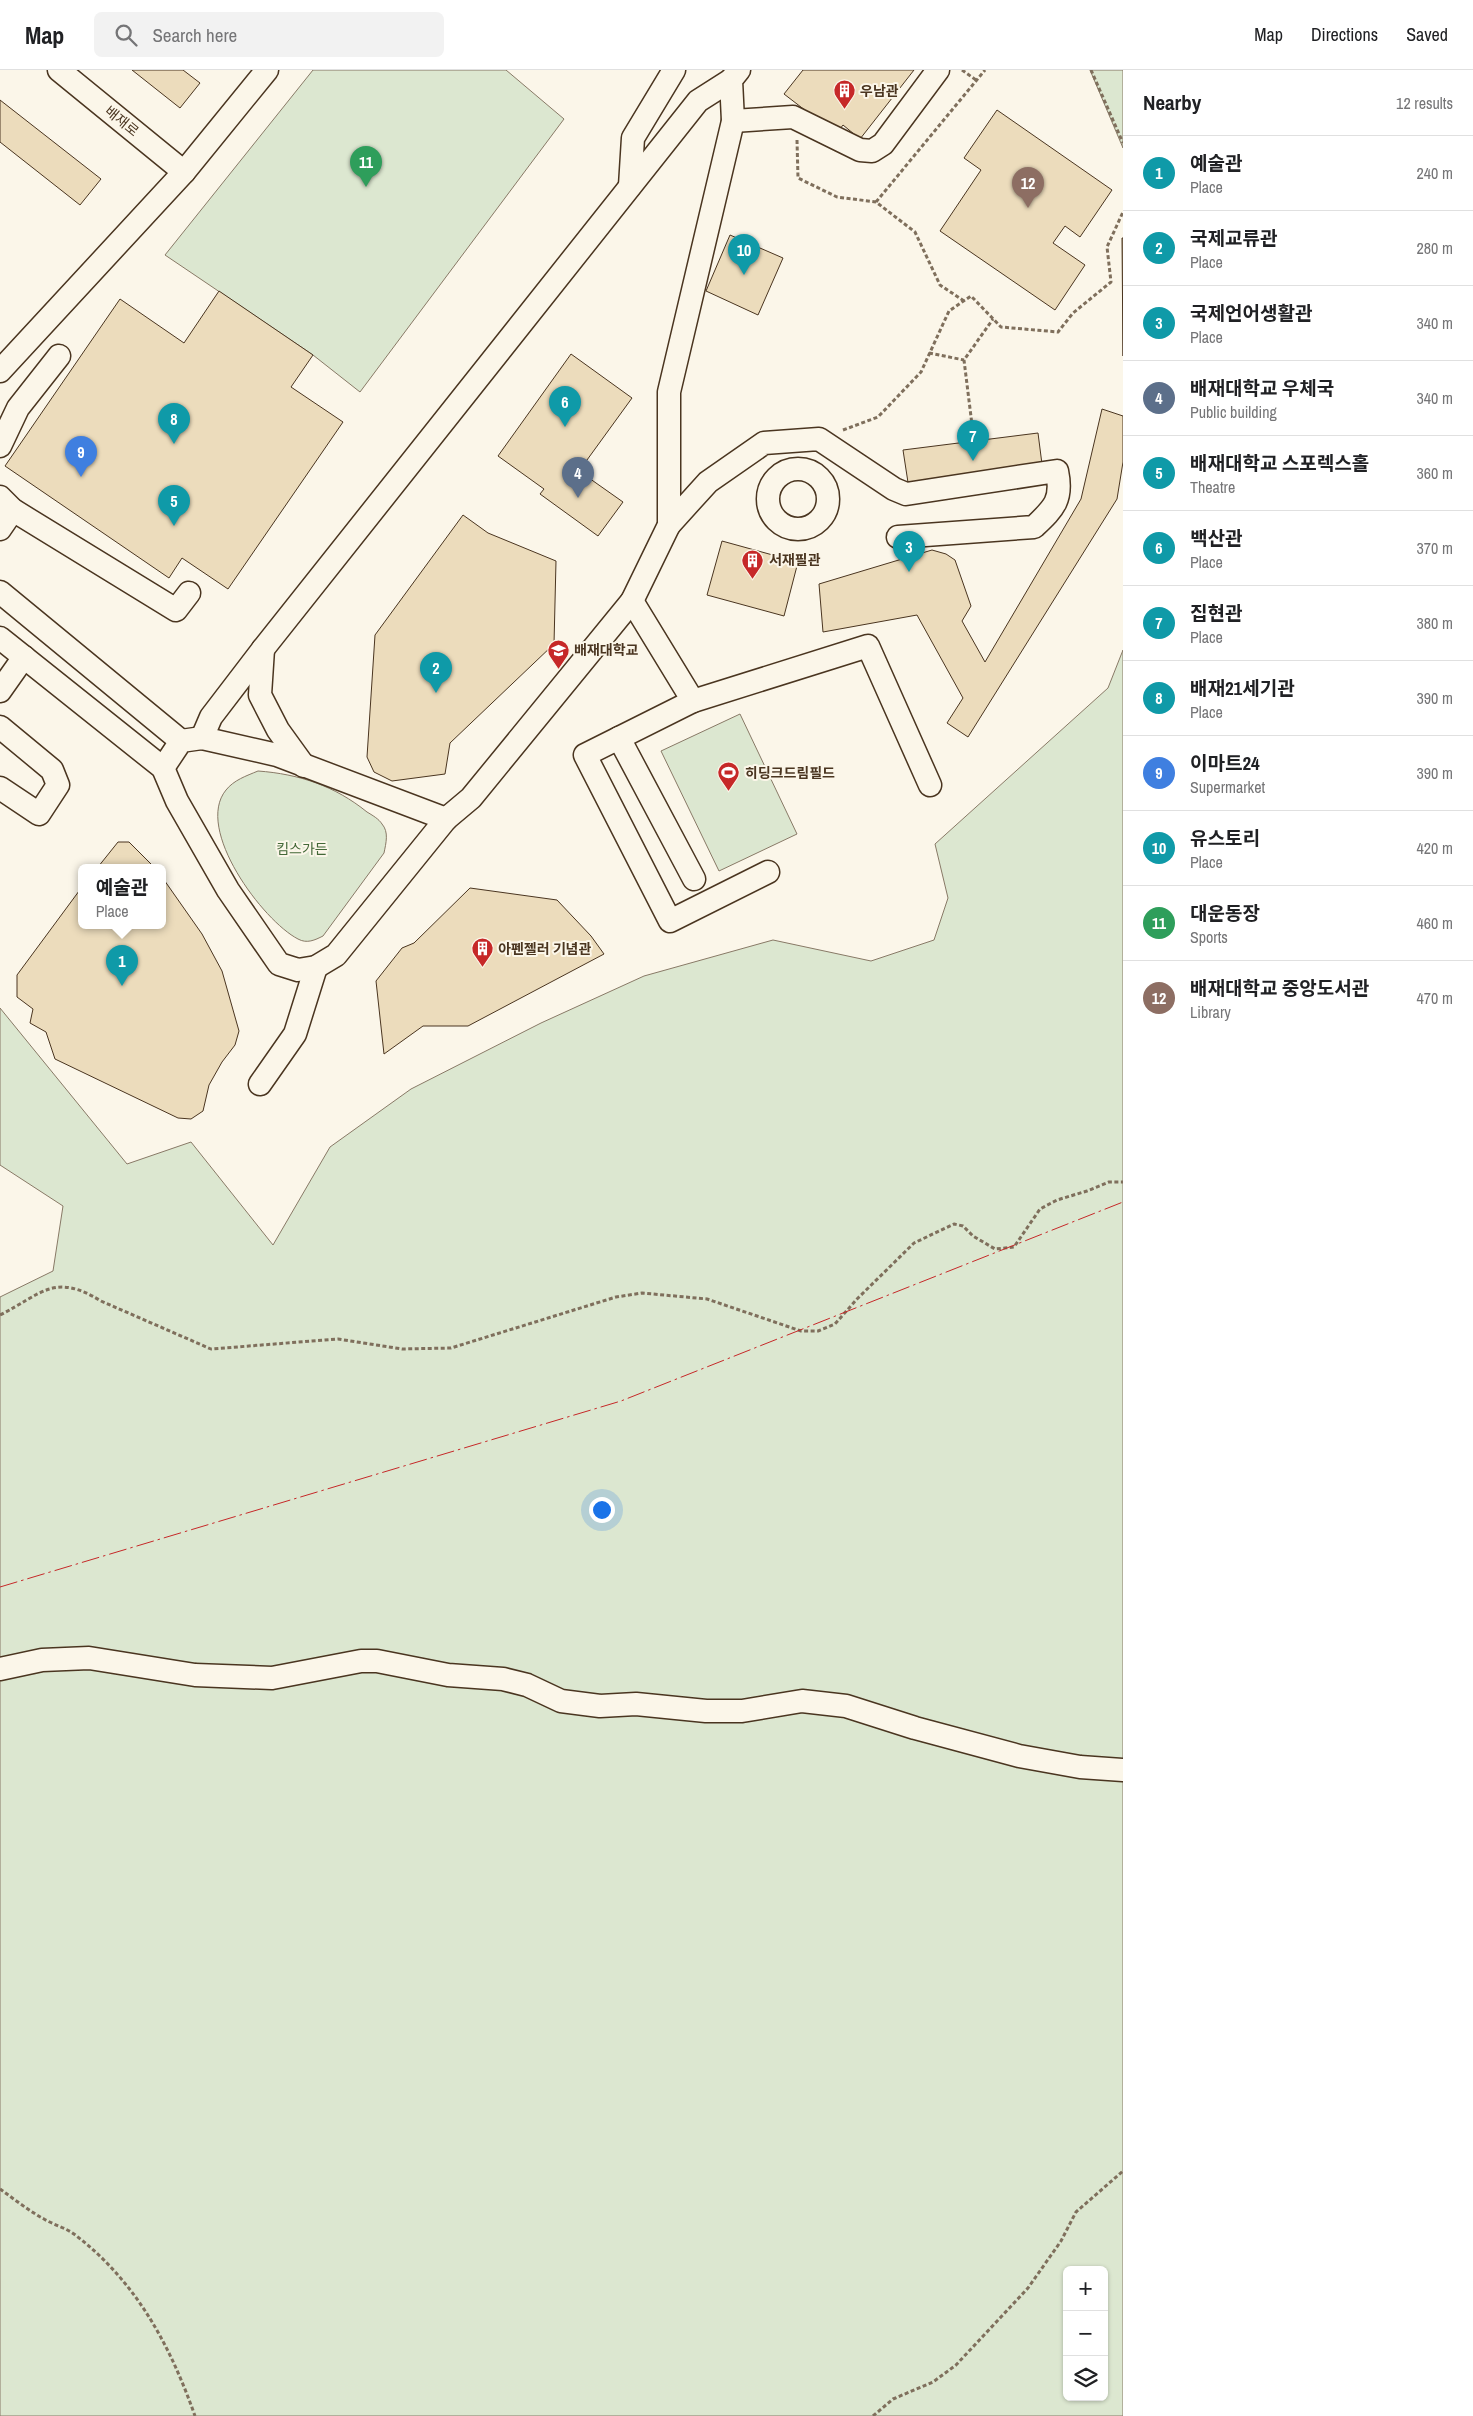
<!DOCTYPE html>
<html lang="en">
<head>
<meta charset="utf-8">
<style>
  :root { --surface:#fff; --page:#f2f2f2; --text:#202124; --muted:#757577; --line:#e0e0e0; --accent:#c62828 }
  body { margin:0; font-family:"Archivo Narrow","Noto Sans KR",sans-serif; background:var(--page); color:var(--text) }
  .controls { position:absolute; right:15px; bottom:15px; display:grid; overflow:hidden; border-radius:8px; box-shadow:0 1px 4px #0004 }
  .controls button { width:45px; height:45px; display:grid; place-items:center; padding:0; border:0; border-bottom:1px solid var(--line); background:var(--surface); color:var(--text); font:25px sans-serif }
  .you { position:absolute; left:601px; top:1439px; width:18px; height:18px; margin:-12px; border:4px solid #fff; border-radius:50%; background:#1a73e8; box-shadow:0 0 0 8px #1a73e833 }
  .badge { display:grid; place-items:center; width:32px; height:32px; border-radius:50%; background:var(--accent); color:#fff; font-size:16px; font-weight:700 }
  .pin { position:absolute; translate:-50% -41px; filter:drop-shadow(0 1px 2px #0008) }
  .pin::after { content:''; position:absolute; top:26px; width:18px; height:15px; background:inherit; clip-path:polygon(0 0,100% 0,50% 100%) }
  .popup { position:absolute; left:78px; top:794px; width:88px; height:65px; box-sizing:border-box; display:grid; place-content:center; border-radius:8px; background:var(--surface); filter:drop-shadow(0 1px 4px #0005); font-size:16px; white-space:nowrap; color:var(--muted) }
  .popup b { font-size:19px; color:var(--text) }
  .popup::after { content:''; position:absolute; left:50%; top:100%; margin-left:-10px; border:10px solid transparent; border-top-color:var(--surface) }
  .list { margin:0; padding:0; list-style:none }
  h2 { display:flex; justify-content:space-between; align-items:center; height:65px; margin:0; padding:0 20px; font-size:21px }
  h2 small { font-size:16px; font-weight:400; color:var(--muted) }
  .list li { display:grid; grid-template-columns:32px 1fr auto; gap:15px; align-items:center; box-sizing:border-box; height:75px; padding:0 20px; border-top:1px solid var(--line) }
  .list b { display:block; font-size:19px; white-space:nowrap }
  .list p { margin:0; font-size:16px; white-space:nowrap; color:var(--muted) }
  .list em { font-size:16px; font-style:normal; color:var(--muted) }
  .icon { flex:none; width:28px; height:28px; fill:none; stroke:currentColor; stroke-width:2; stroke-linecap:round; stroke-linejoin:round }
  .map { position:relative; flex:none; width:1123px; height:2346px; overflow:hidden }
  header { display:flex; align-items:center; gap:30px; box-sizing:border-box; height:70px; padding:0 25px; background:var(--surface); border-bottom:1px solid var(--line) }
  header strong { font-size:24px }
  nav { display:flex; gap:28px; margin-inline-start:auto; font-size:18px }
  .search { width:350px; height:45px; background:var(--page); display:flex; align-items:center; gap:12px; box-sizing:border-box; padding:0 18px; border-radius:8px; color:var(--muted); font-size:19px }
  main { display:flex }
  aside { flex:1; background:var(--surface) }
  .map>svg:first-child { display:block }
</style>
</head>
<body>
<header>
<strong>Map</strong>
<div class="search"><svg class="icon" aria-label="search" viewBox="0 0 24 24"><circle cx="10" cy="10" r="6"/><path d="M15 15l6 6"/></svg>Search here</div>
<nav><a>Map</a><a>Directions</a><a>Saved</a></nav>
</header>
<main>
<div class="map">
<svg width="1123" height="2346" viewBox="0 0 1123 2346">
  <rect width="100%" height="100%" fill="#fbf6e9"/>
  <g fill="#dce7d0" stroke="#887966" fill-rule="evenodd">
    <path d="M313 0H506L564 49 360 322 313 285 165 185Z"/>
    <path d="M1090 0H1123V78Z"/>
    <path d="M1123 580V2346H0V1227L53 1201 63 1136 0 1095V938L127 1094 191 1072 273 1175 330 1077 411 1019 541 953 644 906 773 870 871 891 934 870 948 828 935 774 1108 618ZM1067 2200H1104V2327H1067Z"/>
    <path d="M740 644 797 764 719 801 661 681Z"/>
    <path d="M258 701C299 704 335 716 367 742 372 745 379 749 382 754 389 762 386 773 384 783L323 866C315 870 307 874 298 869 263 851 194 759 226 720 234 710 246 706 258 701Z"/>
  </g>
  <g fill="#ecdcbc" stroke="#4a3520">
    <path d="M132 0H183L200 13 180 38Z"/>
    <path d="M803 0H914L860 69 843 55 836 64 784 24Z"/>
    <path d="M0 30 101 109 80 135 0 72Z"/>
    <path d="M997 40 1112 120 1080 167 1065 156 1053 173 1085 195 1055 240 940 161 981 100 964 88Z"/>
    <path d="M730 165 783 188 758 245 706 221Z"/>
    <path d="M1122 168H1123V286Z"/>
    <path d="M219 221 313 285 291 317 343 352 228 519 182 488 169 508 5 396 120 229 184 273Z"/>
    <path d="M571 284 632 328 579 401 623 432 598 466 540 424 544 419 498 386Z"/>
    <path d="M1102 339 1123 346V392L1117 429 968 667 947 653 963 628 917 545 823 562 819 514 932 480 946 484 955 490 971 536 962 551 985 592 1081 429Z"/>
    <path d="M1038 363 1043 402 909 419 903 380Z"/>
    <path d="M463 445 488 463 556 491 554 574 450 673 445 704 392 711 374 702 367 687 375 565Z"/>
    <path d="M722 471 798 492 784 546 707 525Z"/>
    <path d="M118 772H129L154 797H98Z"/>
    <path d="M162 807 202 864 222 901 239 961 235 975 222 992 209 1015 203 1041 191 1049 178 1048 55 989 46 962 30 953 33 939 17 927V905L82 817V855H162Z"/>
    <path d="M470 818 557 830 591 866 604 884 468 956H423L384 984 376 911 402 878 414 873Z"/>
  </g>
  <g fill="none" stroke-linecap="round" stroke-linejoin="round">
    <defs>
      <g id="minor">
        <path d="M59 0 184 102"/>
        <path d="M733 51 793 47 860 80 872 81 883 74 938 0"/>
        <path d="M630 116 633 68 674 0"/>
        <path d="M0 301 184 102 267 0"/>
        <path d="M0 376 18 338 59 286"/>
        <circle cx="798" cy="429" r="30"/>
        <path d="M0 427 13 440 176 540 189 523"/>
        <path d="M669 455 708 412 764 373 819 369 894 419 906 424 1057 401C1063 430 1054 438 1034 457L898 467"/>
        <path d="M0 459 13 440"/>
        <path d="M0 522 181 671"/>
        <path d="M632 531 693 631"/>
        <path d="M0 568 163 698 177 731 228 820 279 894 298 900 316 897 336 885 446 749 471 728 632 531 669 455V322L733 51 731 10 739 0"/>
        <path d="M263 579 260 625 278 660 304 696"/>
        <path d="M0 621 24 587"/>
        <path d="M0 657 52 700 58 715 39 744 0 718"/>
        <path d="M202 668 211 647 263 579 698 31 731 10"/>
        <path d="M619 668 694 809"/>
        <path d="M163 698 181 671 202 668 277 685 446 749"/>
        <path d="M768 802 670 851 585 685 693 631 868 576 930 715"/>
        <path d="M260 1014 295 964 316 897"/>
        <path d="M0 1599 42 1590 89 1588 195 1605 272 1608 361 1591H377L448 1605 503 1609 527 1615 561 1631 600 1636 636 1634 706 1641H742L802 1631 846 1636 915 1658 1019 1686 1080 1697 1123 1700"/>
      </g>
    </defs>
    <use href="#minor" stroke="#4a3520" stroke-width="25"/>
    <g stroke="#7f6f5c" stroke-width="3" stroke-dasharray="4 2.5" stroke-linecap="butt">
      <path d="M962 0 976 10"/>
      <path d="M1091 0 1123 73"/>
      <path d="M797 70 798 108 837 127 876 132 915 162 940 215 964 231"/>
      <path d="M876 132 985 0"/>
      <path d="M929 283 964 290"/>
      <path d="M843 360 878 347 921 302 949 241 971 226 1001 257 1058 262 1073 243 1111 212 1107 177 1123 142"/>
      <path d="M974 371 964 290 993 249"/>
      <path d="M0 1245C42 1224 54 1202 101 1231L211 1279 338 1269 402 1279 451 1278 616 1227 642 1223 707 1229 801 1261H818L835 1254 857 1229 914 1173 954 1154 963 1156 973 1166 995 1179 1014 1177 1040 1139 1057 1130 1087 1121 1109 1112H1123"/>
      <path d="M0 2119C14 2129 29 2141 44 2149 54 2155 66 2158 74 2164 136 2211 170 2275 195 2346"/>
      <path d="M873 2346 893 2329 933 2312 956 2295 1028 2218 1061 2171 1076 2142 1123 2101"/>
    </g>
    <use href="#minor" stroke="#fbf6e9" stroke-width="22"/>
    <path stroke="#c62828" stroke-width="1" stroke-dasharray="18 4 2.5 4" stroke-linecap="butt" d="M0 1517 621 1331 1123 1132"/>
  </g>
  <defs>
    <symbol id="building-pin" viewBox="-11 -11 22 30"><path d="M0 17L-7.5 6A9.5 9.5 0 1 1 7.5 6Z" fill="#c62828" stroke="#fbf6e9"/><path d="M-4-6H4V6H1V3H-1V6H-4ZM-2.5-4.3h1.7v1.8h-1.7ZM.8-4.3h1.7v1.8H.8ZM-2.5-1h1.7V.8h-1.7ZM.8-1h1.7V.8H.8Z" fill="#fff"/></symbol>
    <symbol id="university-pin" viewBox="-11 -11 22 30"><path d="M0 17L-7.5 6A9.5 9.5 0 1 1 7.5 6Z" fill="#c62828" stroke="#fbf6e9"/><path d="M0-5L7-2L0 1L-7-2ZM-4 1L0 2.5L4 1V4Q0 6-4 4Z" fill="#fff"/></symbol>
    <symbol id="stadium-pin" viewBox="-11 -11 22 30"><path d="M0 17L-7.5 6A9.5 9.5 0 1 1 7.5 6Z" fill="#c62828" stroke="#fbf6e9"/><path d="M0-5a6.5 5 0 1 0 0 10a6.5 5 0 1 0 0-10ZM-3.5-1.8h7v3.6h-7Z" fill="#fff"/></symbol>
  </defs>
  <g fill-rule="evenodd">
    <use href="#building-pin" x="832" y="8" width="25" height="34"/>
    <use href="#building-pin" x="740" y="478" width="25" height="34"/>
    <use href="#university-pin" x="546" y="568" width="25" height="34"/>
    <use href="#stadium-pin" x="716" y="690" width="25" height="34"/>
    <use href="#building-pin" x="470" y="866" width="25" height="34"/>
  </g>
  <g text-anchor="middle" stroke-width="4" stroke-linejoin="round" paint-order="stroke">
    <g font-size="14" font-weight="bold" fill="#4a3520" stroke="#fbf6e9" text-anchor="start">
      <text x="860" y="26">우남관</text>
      <text x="769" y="495">서재필관</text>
      <text x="574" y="585">배재대학교</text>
      <text x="745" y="708">히딩크드림필드</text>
      <text x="498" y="884">아펜젤러 기념관</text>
    </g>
    <g font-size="14" fill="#4a3520" stroke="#fbf6e9">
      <text transform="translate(122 51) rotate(39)" y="5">배재로</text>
    </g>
    <g font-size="14" fill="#436837" stroke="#fbf6e9">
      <text x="302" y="784">킴스가든</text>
    </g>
  </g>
</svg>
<div class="controls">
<button>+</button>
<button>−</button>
<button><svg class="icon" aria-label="layers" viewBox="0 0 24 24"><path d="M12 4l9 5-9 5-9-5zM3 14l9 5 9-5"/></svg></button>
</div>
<div class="you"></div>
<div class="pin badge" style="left:122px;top:916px;background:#0f9aa8">1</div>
<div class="popup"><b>예술관</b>Place</div>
<div class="pin badge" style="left:436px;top:623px;background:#0f9aa8">2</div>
<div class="pin badge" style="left:909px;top:502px;background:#0f9aa8">3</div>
<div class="pin badge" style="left:578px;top:428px;background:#5c6f8a">4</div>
<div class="pin badge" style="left:174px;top:456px;background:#0f9aa8">5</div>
<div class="pin badge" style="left:565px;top:357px;background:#0f9aa8">6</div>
<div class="pin badge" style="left:973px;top:391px;background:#0f9aa8">7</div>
<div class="pin badge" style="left:174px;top:374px;background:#0f9aa8">8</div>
<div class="pin badge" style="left:81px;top:407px;background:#3f7fe0">9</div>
<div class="pin badge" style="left:744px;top:205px;background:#0f9aa8">10</div>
<div class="pin badge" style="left:366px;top:117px;background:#2e9e5b">11</div>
<div class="pin badge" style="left:1028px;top:138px;background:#8d6e63">12</div>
</div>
<aside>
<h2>Nearby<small>12 results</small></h2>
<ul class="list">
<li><span class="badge" style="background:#0f9aa8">1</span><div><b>예술관</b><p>Place</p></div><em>240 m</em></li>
<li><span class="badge" style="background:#0f9aa8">2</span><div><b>국제교류관</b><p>Place</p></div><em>280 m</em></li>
<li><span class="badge" style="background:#0f9aa8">3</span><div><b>국제언어생활관</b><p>Place</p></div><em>340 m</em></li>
<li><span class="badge" style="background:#5c6f8a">4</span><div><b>배재대학교 우체국</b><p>Public building</p></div><em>340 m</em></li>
<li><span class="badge" style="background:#0f9aa8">5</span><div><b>배재대학교 스포렉스홀</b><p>Theatre</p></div><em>360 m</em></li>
<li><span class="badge" style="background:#0f9aa8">6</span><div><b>백산관</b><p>Place</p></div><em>370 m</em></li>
<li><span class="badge" style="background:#0f9aa8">7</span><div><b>집현관</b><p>Place</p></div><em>380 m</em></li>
<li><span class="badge" style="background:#0f9aa8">8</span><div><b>배재21세기관</b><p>Place</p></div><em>390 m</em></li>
<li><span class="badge" style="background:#3f7fe0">9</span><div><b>이마트24</b><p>Supermarket</p></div><em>390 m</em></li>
<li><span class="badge" style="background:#0f9aa8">10</span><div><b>유스토리</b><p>Place</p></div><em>420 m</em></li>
<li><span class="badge" style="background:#2e9e5b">11</span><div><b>대운동장</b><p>Sports</p></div><em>460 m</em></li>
<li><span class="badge" style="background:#8d6e63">12</span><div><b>배재대학교 중앙도서관</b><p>Library</p></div><em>470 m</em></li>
</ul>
</aside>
</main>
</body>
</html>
